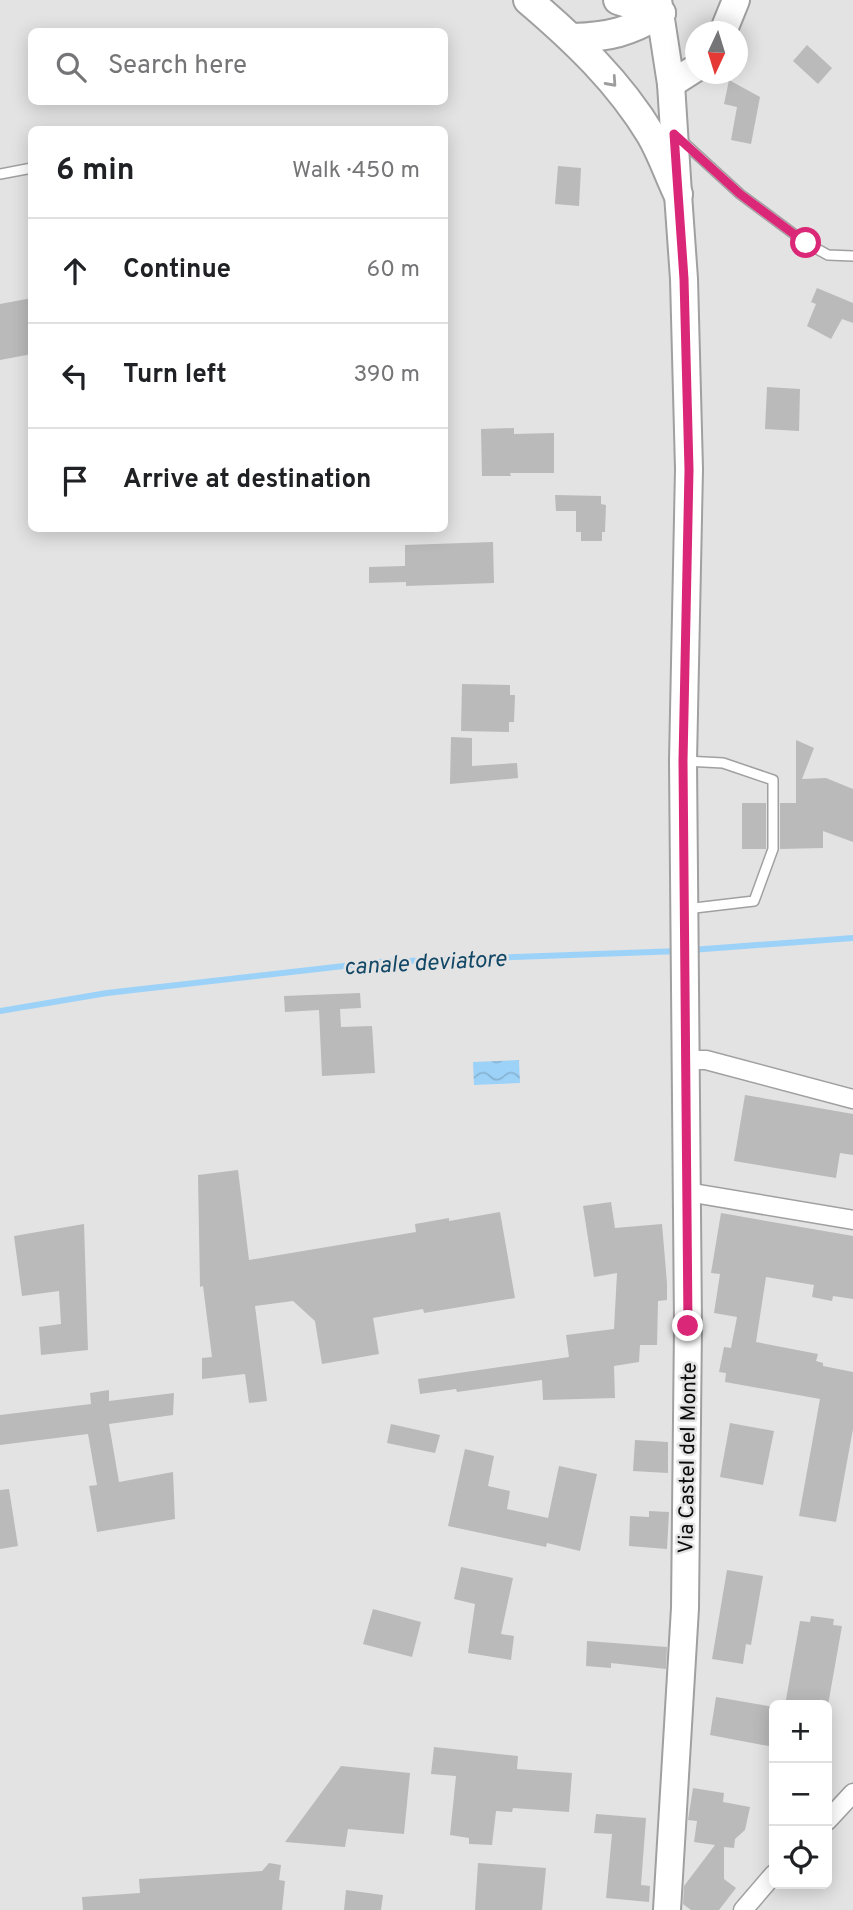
<!DOCTYPE html>
<html lang="en">
<head>
<meta charset="utf-8">
<style>
  :root { --surface:#fff; --page:#f6f6f6; --text:#202124; --muted:#757577; --line:#e0e0e0 }
  body { margin:0; font-family:Overpass,sans-serif; background:var(--page); color:var(--text) }
  .controls { position:absolute; right:21px; bottom:21px; display:grid; overflow:hidden; border-radius:10px; box-shadow:0 4px 18px #0003 }
  .controls button { width:63px; height:63px; display:grid; place-items:center; padding:0; border:0; border-bottom:2px solid var(--line); background:var(--surface); color:var(--text); font:35px sans-serif }
  .compass { position:absolute; left:685px; top:21px; width:63px; height:63px; border-radius:50%; background:var(--surface); box-shadow:0 4px 18px #0003; rotate:184deg }
  .stop { position:absolute; width:21px; height:21px; margin:-16px; border:5px solid #db2777; border-radius:50%; background:#fff }
  .stop.end { background:#db2777; border-color:#fff; box-shadow:0 2px 7px #0008 }
  .list { margin:0; padding:0; list-style:none }
  h2 { display:flex; justify-content:space-between; align-items:center; height:91px; margin:0; padding:0 28px; font-size:30px }
  h2 small { font-size:23px; font-weight:400; color:var(--muted) }
  .list li { display:grid; grid-template-columns:46px 1fr auto; gap:21px; align-items:center; box-sizing:border-box; height:105px; padding:0 28px; border-top:2px solid var(--line) }
  .list b { display:block; font-size:26px; white-space:nowrap }
  .list em { font-size:23px; font-style:normal; color:var(--muted) }
  .icon { flex:none; width:38px; height:38px; fill:none; stroke:currentColor; stroke-width:2; stroke-linecap:round; stroke-linejoin:round }
  .map { position:relative; flex:none; width:853px; height:1910px; overflow:hidden }
  .search { position:absolute; background:var(--surface); box-shadow:0 4px 18px #0003; left:28px; top:28px; width:420px; height:77px; display:flex; align-items:center; gap:18px; box-sizing:border-box; padding:0 24px; border-radius:10px; color:var(--muted); font-size:26px }
  .panel { position:absolute; background:var(--surface); box-shadow:0 4px 18px #0003; left:28px; top:126px; width:420px; height:406px; border-radius:10px }
  .map>svg:first-child { display:block }
</style>
</head>
<body>
<div class="map">
<svg width="853" height="1910" viewBox="0 0 853 1910">
  <defs>
    <pattern id="water-waves" width="16" height="10" patternUnits="userSpaceOnUse" patternTransform="scale(1.75)"><rect width="16" height="10" fill="#9dd2f8"/><path d="M0 5q4-4 8 0t8 0" fill="none" stroke="#86b3d3"/></pattern>
  </defs>
  <rect width="100%" height="100%" fill="#e3e3e4"/>
  <path fill="url(#water-waves)" d="M519 1060 520 1083 474 1085 473 1062Z"/>
  <g fill="none" stroke-linecap="round" stroke-linejoin="round">
    <g stroke="#9dd2f8" stroke-width="6">
      <path d="M691 950 853 938"/>
      <path d="M0 1011 107 993 379 962 680 951"/>
    </g>
  </g>
  <g fill="#bababb">
    <path d="M807 45 832 68 818 84 793 61Z"/>
    <path d="M729 80 760 97 751 144 731 140 737 107 724 104Z"/>
    <path d="M558 166 581 168 579 206 555 204Z"/>
    <path d="M817 288 853 303V323L842 319 831 339 807 326 816 304 811 302Z"/>
    <path d="M32 298V354L0 360V304Z"/>
    <path d="M767 387 800 389 799 431 765 429Z"/>
    <path d="M514 428V434L554 433V473H510L511 476H482L481 429Z"/>
    <path d="M555 495 601 496V504L606 505 605 532H602V541H581V532H576V511H556Z"/>
    <path d="M493 542 494 583 406 586V582L369 583V567L405 566V545Z"/>
    <path d="M462 684 510 685V695H515L514 722H509V732L461 731Z"/>
    <path d="M451 737 472 738V766L517 763 518 778 450 784Z"/>
    <path d="M796 740 814 748 802 779 826 778 853 789V842L823 831V848L780 849V803H796Z"/>
    <rect x="742" y="803" width="24" height="46"/>
    <path d="M360 993 361 1008 340 1009 341 1027 372 1026 375 1073 322 1076 319 1010 285 1012 284 996Z"/>
    <path d="M745 1095 853 1114V1155L840 1153 836 1178 734 1161Z"/>
    <path d="M238 1170 249 1260 416 1232 415 1224 449 1218V1221L500 1212 515 1298 424 1313 423 1309 373 1318 379 1354 322 1364 315 1321 293 1301 255 1306 267 1401 249 1403 245 1374 202 1379V1358L212 1357 203 1286 200 1287 198 1175Z"/>
    <path d="M611 1202 615 1228 662 1224 667 1283V1300L658 1301 657 1345H640L639 1362 614 1366 615 1398 543 1400 542 1380 457 1392 456 1389 420 1394 418 1379 569 1357 566 1335 614 1329 617 1273 594 1277 583 1206Z"/>
    <path d="M721 1213 853 1236V1299L833 1296 832 1301 812 1297 814 1285 766 1277 756 1342 818 1354 816 1361 823 1363V1366L853 1372V1429L836 1522 799 1516 820 1399 725 1382 726 1373 719 1372 724 1347 731 1348 737 1317 714 1313 720 1274 711 1273Z"/>
    <path d="M84 1224 88 1350 41 1355 39 1327 61 1324 59 1291 22 1296 14 1236Z"/>
    <path d="M109 1390V1401L174 1393 173 1415 109 1424 119 1482 173 1472 175 1519 97 1532 89 1486 97 1485 88 1434 0 1445V1415L91 1404 90 1393Z"/>
    <path d="M730 1423 774 1431 763 1485 720 1477Z"/>
    <path d="M391 1424 440 1435 435 1453 387 1443Z"/>
    <path d="M635 1440 668 1442V1473L633 1471Z"/>
    <path d="M465 1449 494 1456 488 1486 510 1491 507 1509 548 1518 559 1466 597 1474 580 1551 547 1543 546 1547 448 1526Z"/>
    <path d="M9 1489 18 1546 0 1549V1490Z"/>
    <path d="M649 1511 669 1512 667 1549 629 1546 630 1516 649 1517Z"/>
    <path d="M461 1567 513 1578 501 1634 514 1636 511 1660 468 1653 475 1604 454 1599Z"/>
    <path d="M727 1570 763 1576 751 1645 746 1644 743 1664 712 1659Z"/>
    <path d="M373 1609 421 1622 412 1657 363 1644Z"/>
    <path d="M811 1616 834 1619 833 1625 842 1626 828 1705H785L800 1621 810 1622Z"/>
    <path d="M587 1641 667 1647 666 1669 611 1663V1668L586 1666Z"/>
    <path d="M716 1697 774 1707V1747L710 1735Z"/>
    <path d="M434 1747 518 1756 517 1769 572 1773 569 1812 513 1808 512 1812 496 1811 492 1845 469 1844V1838L450 1835 456 1776 431 1774Z"/>
    <path d="M341 1766 410 1773 404 1834 348 1829 345 1847 285 1842Z"/>
    <path d="M693 1788 724 1793 723 1802 750 1807 745 1830 735 1839 734 1848 724 1847V1879L736 1888 719 1910H691L683 1904 684 1886 715 1845 694 1842 697 1821 688 1820Z"/>
    <path d="M596 1814 646 1818 641 1885 650 1886 649 1902 606 1898 612 1834 594 1833Z"/>
    <path d="M269 1863 281 1865 279 1880 285 1881 282 1910H83L82 1897 140 1893 139 1879 262 1871Z"/>
    <path d="M478 1863 546 1868 542 1910H475Z"/>
    <path d="M346 1890 383 1895 381 1910H344Z"/>
  </g>
  <g fill="none" stroke-linecap="round" stroke-linejoin="round">
    <defs>
      <g id="lane">
        <path d="M681 140 740 194 806 243 828 255 853 256"/>
        <path d="M0 174 32 168"/>
        <path d="M685 761 723 763 773 780V849L754 901 686 909"/>
      </g>
      <g id="street">
        <path d="M685 1060H706L853 1099"/>
        <path d="M687 1192 853 1220"/>
        <path d="M827 1821 853 1793"/>
        <path d="M743 1910 774 1874"/>
      </g>
      <g id="secondary">
        <path d="M658 0 671 84 678 194 684 279 689 469 683 761 688 1326 685 1608 667 1910"/>
        <path d="M723 32 736 0"/>
        <path d="M671 84 696 68"/>
      </g>
      <g id="primary">
        <path d="M528 0C575 40 619 82 651 135 662 154 669 175 678 194"/>
        <path d="M618 0 661 13"/>
        <path d="M573 38C609 37 629 32 661 13"/>
      </g>
    </defs>
    <use href="#lane" stroke="#a0a0a1" stroke-width="12"/>
    <use href="#street" stroke="#a0a0a1" stroke-width="21"/>
    <use href="#secondary" stroke="#a0a0a1" stroke-width="30"/>
    <use href="#primary" stroke="#a0a0a1" stroke-width="32"/>
    <use href="#lane" stroke="#fff" stroke-width="9"/>
    <use href="#street" stroke="#fff" stroke-width="18"/>
    <use href="#secondary" stroke="#fff" stroke-width="26"/>
    <use href="#primary" stroke="#fff" stroke-width="28"/>
  </g>
  <defs><path id="oneway-chevron" d="M-2-3.5L2.5 0L-2 3.5" fill="none" stroke-width="1.6" stroke-linecap="round" stroke-linejoin="round" transform="scale(1.75)"/></defs>
  <use stroke="#9d9d9e" href="#oneway-chevron" transform="translate(612 82) rotate(48)"/>
  <g fill="none" stroke-linecap="round" stroke-linejoin="round">
    <path stroke="#db2777" stroke-width="9" d="M688 1326 683 761 689 470 684 279 674 134 740 194 806 243"/>
  </g>
  <g text-anchor="middle" stroke-width="5" stroke-linejoin="round" paint-order="stroke">
    <g font-size="21" fill="#0b0b0c" stroke="#e3e3e4">
      <text transform="translate(687 1458) rotate(-89)" y="7">Via Castel del Monte</text>
    </g>
    <g font-size="23" font-style="italic" fill="#134867" stroke="#e3e3e4">
      <text transform="translate(425 962) rotate(-3)" y="8">canale deviatore</text>
    </g>
  </g>
</svg>
<div class="controls">
<button>+</button>
<button>−</button>
<button><svg class="icon" aria-label="locate" viewBox="0 0 24 24"><circle cx="12" cy="12" r="6"/><path d="M12 2v4M12 18v4M2 12h4M18 12h4"/></svg></button>
</div>
<svg class="compass" viewBox="-18 -18 36 36"><path d="M0-13l5 13h-10z" fill="#e53935"/><path d="M0 13l5-13h-10z" fill="#757577"/></svg>
<div class="stop" style="left:806px;top:243px"></div>
<div class="stop end" style="left:688px;top:1326px"></div>
<div class="search"><svg class="icon" aria-label="search" viewBox="0 0 24 24"><circle cx="10" cy="10" r="6"/><path d="M15 15l6 6"/></svg>Search here</div>
<section class="panel">
<h2>6 min<small>Walk · 450 m</small></h2>
<ul class="list">
<li><svg class="icon" aria-label="ahead" viewBox="0 0 24 24"><path d="M12 20V5M6 11l6-6 6 6"/></svg><div><b>Continue</b></div><em>60 m</em></li>
<li><svg class="icon" aria-label="left" viewBox="0 0 24 24"><path d="M17 20v-9H6M10 6l-5 5 5 5"/></svg><div><b>Turn left</b></div><em>390 m</em></li>
<li><svg class="icon" aria-label="arrive" viewBox="0 0 24 24"><path d="M6 21V4h12l-3 4 3 4H6"/></svg><div><b>Arrive at destination</b></div></li>
</ul>
</section>
</div>
</body>
</html>
